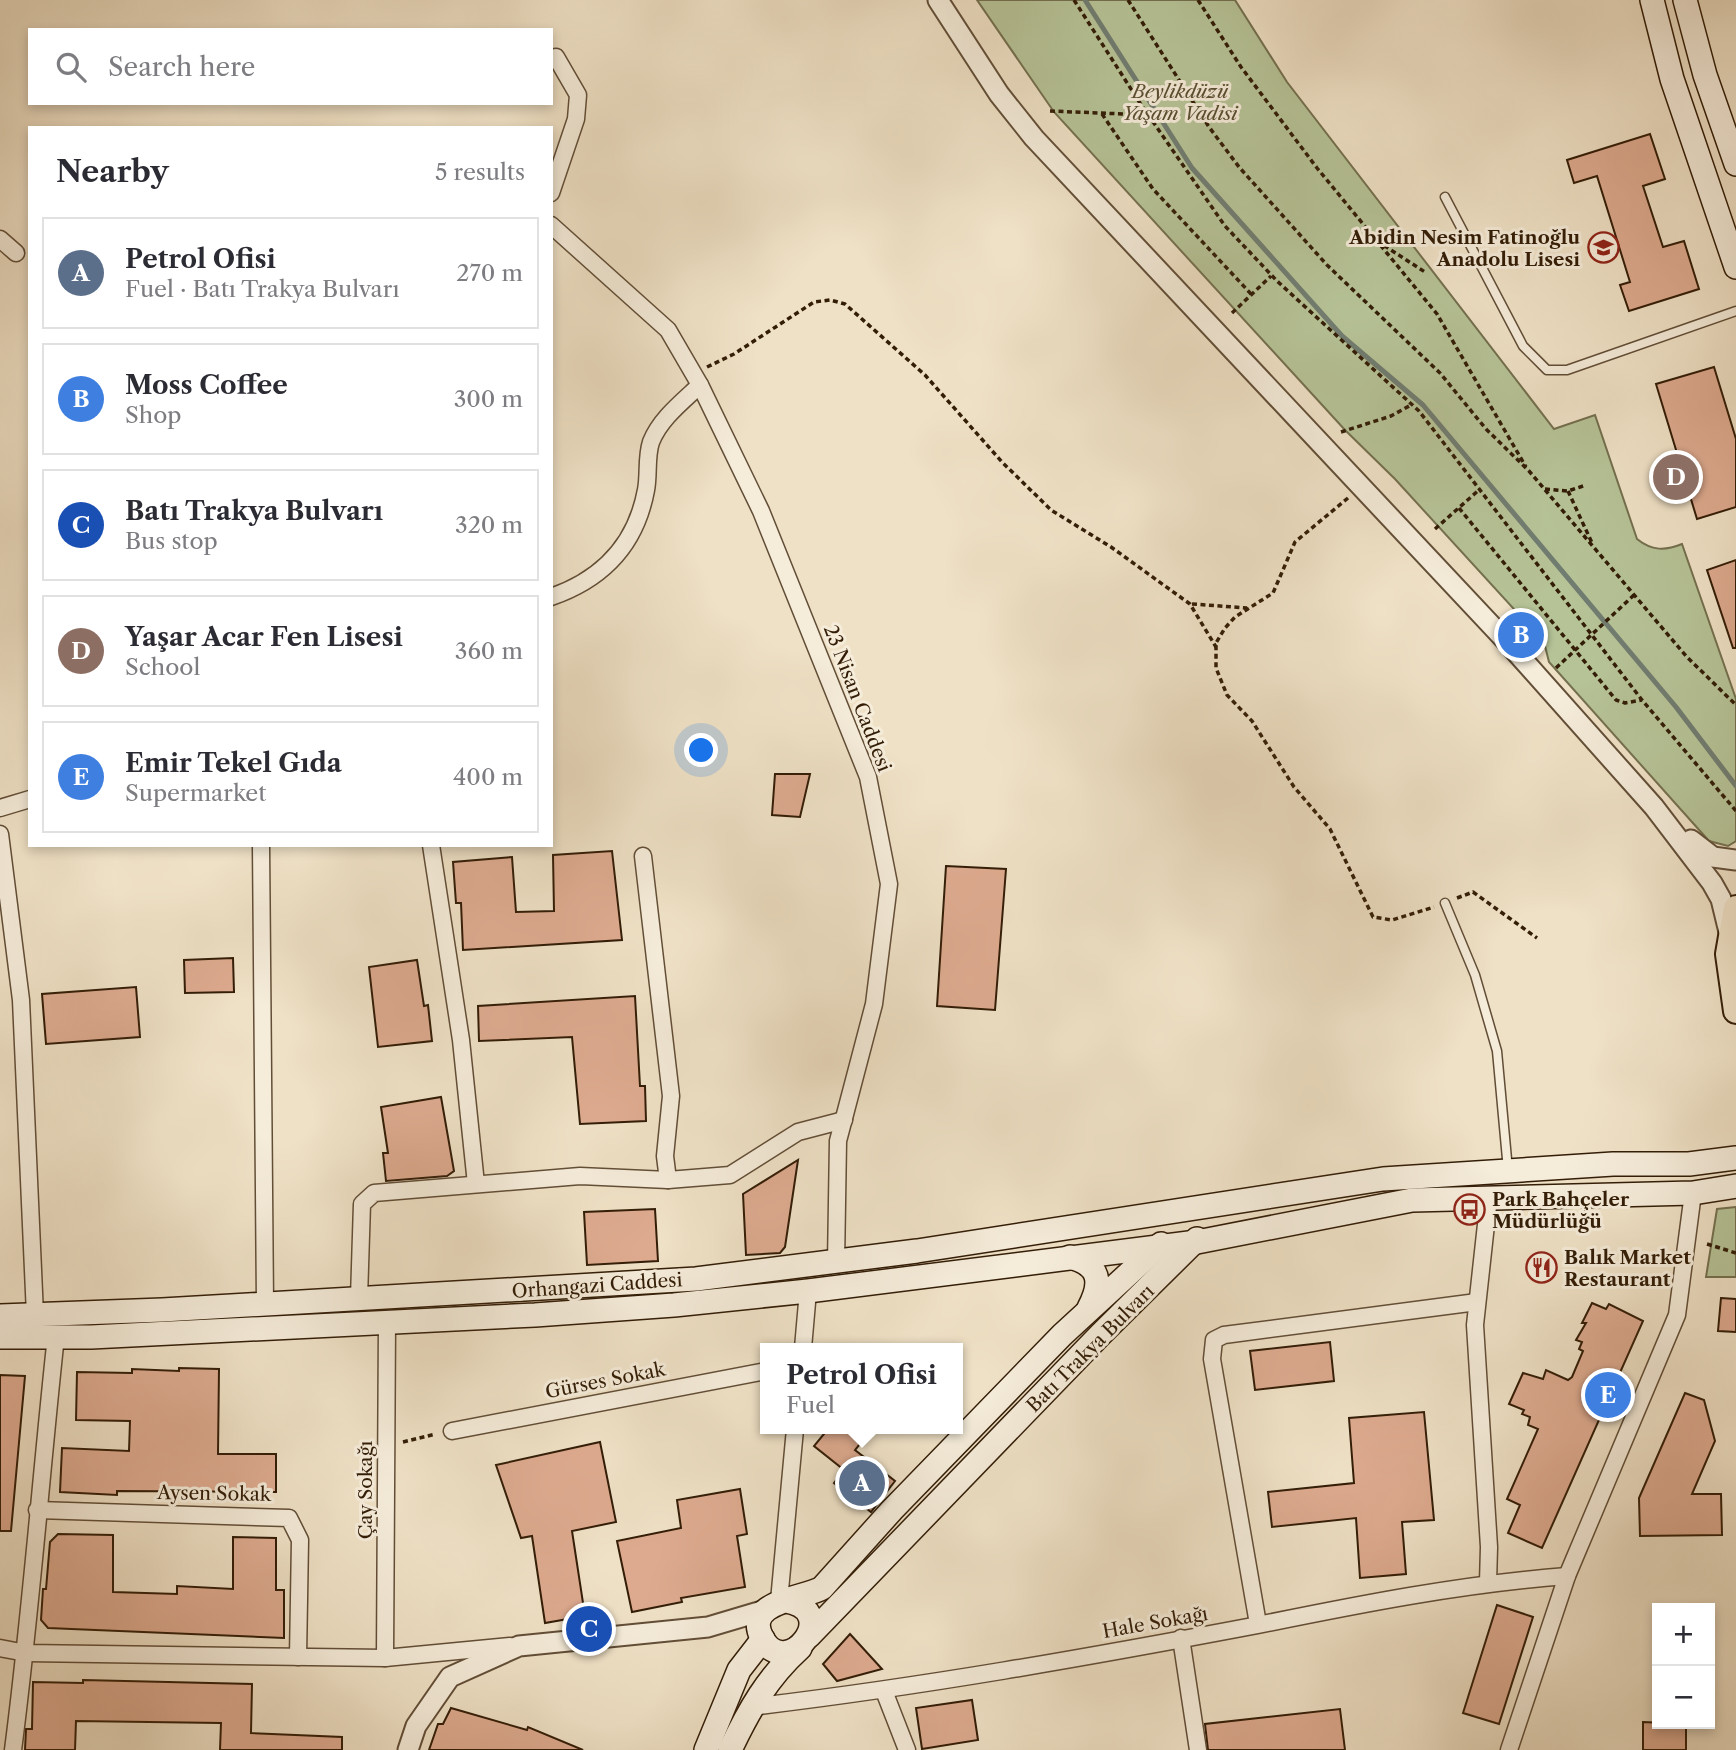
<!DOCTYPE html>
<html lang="en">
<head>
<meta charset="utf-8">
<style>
  :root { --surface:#fff; --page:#f2f2f3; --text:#2b2b33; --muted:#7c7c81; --line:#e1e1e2; --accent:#0b8043 }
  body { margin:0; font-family:"Libre Caslon Text",serif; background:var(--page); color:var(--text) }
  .controls { position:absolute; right:21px; bottom:21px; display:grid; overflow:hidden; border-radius:0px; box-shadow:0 4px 10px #0003 }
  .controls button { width:63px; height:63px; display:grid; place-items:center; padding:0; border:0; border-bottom:2px solid var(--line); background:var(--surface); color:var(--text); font:35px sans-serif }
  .you { position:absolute; left:702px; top:751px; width:24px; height:24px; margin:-18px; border:5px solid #fff; border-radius:50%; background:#1a73e8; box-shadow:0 0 0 10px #1a73e833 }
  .badge { display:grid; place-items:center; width:46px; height:46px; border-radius:50%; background:var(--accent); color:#fff; font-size:23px; font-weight:700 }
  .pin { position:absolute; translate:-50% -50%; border:4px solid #fff; box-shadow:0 2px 7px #0006 }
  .popup { position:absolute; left:760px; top:1343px; width:203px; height:91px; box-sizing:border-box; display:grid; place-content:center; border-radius:0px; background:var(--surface); filter:drop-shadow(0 2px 5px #0005); font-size:23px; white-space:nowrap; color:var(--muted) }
  .popup b { font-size:26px; color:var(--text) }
  .popup::after { content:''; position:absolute; left:50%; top:100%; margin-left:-14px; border:14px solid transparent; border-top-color:var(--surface) }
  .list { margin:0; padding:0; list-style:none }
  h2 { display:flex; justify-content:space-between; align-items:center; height:91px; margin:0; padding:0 28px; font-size:30px }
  h2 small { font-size:23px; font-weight:400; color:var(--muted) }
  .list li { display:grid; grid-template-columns:46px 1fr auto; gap:21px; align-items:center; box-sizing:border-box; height:112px; margin:0 14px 14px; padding:0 14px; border:2px solid var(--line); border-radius:0px }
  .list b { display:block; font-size:26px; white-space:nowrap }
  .list p { margin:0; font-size:23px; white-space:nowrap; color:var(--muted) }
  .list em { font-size:23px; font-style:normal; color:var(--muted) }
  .icon { flex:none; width:38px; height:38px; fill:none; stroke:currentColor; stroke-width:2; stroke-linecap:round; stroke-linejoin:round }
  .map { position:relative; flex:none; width:1736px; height:1750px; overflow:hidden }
  .search { position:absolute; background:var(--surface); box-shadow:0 4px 10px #0003; left:28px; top:28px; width:525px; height:77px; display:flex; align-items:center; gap:18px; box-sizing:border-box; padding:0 24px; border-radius:0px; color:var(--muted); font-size:26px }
  .panel { position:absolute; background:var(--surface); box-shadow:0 4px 10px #0003; left:28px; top:126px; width:525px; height:721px; border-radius:0px }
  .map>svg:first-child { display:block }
</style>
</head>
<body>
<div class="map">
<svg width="1736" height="1750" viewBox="0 0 1736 1750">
  <rect width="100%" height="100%" fill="#efe1c6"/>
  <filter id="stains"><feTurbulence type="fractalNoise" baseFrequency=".00286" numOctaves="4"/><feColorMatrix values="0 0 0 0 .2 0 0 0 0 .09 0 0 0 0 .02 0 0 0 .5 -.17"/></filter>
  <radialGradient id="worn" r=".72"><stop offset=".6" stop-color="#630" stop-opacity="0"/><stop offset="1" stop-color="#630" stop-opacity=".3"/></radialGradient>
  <g fill="#b6c397" stroke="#74704f" stroke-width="2">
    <path d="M977 0H1235L1287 82 1554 429 1595 415 1637 539C1652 551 1665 551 1682 544L1736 699V841L1728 846 1709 841 1549 662 1544 642 1395 479 1345 430 1054 112Z"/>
    <path d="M1736 1207V1277H1706L1717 1209Z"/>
  </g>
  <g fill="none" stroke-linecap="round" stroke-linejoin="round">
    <path stroke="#717d71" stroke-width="5" d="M1085 0 1192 168 1342 336 1423 405 1676 707 1736 786"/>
  </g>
  <g fill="#ddaa8f" stroke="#331d07" stroke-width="2">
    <path d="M1650 134 1665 179 1643 186 1663 247 1684 241 1699 289 1629 311 1620 285 1630 282 1597 176 1574 183 1567 160Z"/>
    <path d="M1714 367 1736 439V507L1697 519 1656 384Z"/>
    <path d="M1736 560V648H1733L1707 570Z"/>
    <path d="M775 774H810L800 817 772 815Z"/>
    <path d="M612 851 622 940 463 950 461 903H456L453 862 512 857 516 912 554 911 553 855Z"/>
    <path d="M946 866 1006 869 995 1010 937 1006Z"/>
    <path d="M233 958 234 992 185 993 184 960Z"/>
    <path d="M417 960 424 1006 428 1005 432 1041 378 1047 369 967Z"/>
    <path d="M136 987 140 1037 46 1044 42 994Z"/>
    <path d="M635 996 640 1086H645L646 1121 580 1124 572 1037 479 1041 478 1006Z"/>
    <path d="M441 1097 454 1171 447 1176 386 1181 383 1153H388L381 1107Z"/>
    <path d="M798 1160 785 1247 780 1253 746 1255 743 1194Z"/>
    <path d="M655 1209 658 1261 587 1265 584 1212Z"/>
    <path d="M1721 1298 1736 1299V1332L1718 1331Z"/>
    <path d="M1592 1303 1606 1309 1609 1304 1643 1321 1542 1548 1508 1533 1520 1505 1507 1499 1538 1429 1528 1425 1530 1417 1522 1414 1524 1410 1509 1404 1523 1373 1543 1379 1546 1370 1568 1380 1572 1377 1583 1351 1579 1349 1582 1342 1576 1340 1586 1323H1582Z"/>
    <path d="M1330 1342 1334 1381 1255 1390 1250 1351Z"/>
    <path d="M179 1368 219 1369 218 1454H276V1492L117 1491V1495L60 1492 62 1448 129 1451 130 1421 76 1420 77 1372 132 1373V1369L179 1371Z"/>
    <path d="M0 1375 25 1376 11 1531H0Z"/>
    <path d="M1685 1393 1704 1400 1715 1441 1692 1494H1721L1722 1535 1640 1536 1639 1498Z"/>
    <path d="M1424 1412 1434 1520 1402 1522 1406 1574 1360 1578 1356 1518 1272 1527 1268 1492 1354 1483 1349 1418Z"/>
    <path d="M828 1429H872L855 1450 895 1481 871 1512 834 1483 844 1470 814 1446Z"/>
    <path d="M600 1442 616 1522 572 1531 585 1616 545 1623 532 1536 521 1538 496 1465Z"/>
    <path d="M740 1489 747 1534 737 1536 745 1587 681 1598 682 1602 632 1612 617 1541 681 1528 677 1500Z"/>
    <path d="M58 1534 113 1535V1592L177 1594V1586L233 1589V1537L276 1538V1590H284V1638L48 1628 41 1620 43 1589H46L50 1542Z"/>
    <path d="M1497 1605 1533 1617 1499 1724 1463 1713Z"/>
    <path d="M850 1634 882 1669 837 1681 823 1664Z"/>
    <path d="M83 1680 252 1684 251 1733 342 1737V1750H220L221 1723 76 1721 75 1750H25L26 1729H32L33 1682 83 1683Z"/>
    <path d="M972 1700 978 1740 922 1749 916 1708Z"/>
    <path d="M451 1708 527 1730 528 1727 583 1750H429L438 1724H443Z"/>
    <path d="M1340 1709 1345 1750H1208L1205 1724Z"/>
    <path d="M1643 1722 1686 1724V1750H1643Z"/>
  </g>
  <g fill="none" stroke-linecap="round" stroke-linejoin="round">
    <defs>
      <g id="service">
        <path d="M1445 197 1523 346 1547 370H1567L1736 311"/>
        <path d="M1445 903 1475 975 1497 1051 1508 1170"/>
      </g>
      <g id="minor">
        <path d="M551 193 576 119 578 95 556 57"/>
        <path d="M551 225 668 330 700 385 761 511 868 777 889 884 874 1004 838 1141 836 1263"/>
        <path d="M0 239 16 253"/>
        <path d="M551 597C603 579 636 544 646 490 649 475 646 457 651 442 660 419 682 402 700 385"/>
        <path d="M0 808 30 799"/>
        <path d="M0 834 21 1000 35 1315"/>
        <path d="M261 845 265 1305"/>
        <path d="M431 845 461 1040 476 1184"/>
        <path d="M643 856 671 1096 665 1156 668 1180"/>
        <path d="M359 1298 362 1204 374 1193 580 1176 668 1180 730 1175 798 1132 844 1120"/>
        <path d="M803 1348 808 1291"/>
        <path d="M452 1431 766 1371"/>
        <path d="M37 1510 289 1518 300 1540 298 1657"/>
        <path d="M1488 1583 1489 1547 1475 1325 1489 1197"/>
        <path d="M779 1601 795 1429"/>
        <path d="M1258 1624 1212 1359 1214 1340 1224 1335 1477 1302"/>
        <path d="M1181 1638 1198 1750"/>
        <path d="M0 1648 26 1653 385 1658 510 1646"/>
        <path d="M385 1658 387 1323"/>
        <path d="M884 1691 907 1750"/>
        <path d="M750 1707C920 1687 1089 1657 1258 1625 1361 1604 1462 1584 1567 1576"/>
        <path d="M13 1750C31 1612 41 1474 56 1336"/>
        <path d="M1509 1750 1567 1576 1677 1315 1693 1193"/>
      </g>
      <g id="tertiary">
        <path d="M938 0 999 94 1034 138 1507 642 1654 807 1712 883 1721 899 1729 932"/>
        <path d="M1691 840 1713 857 1736 860"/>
        <path d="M408 1750 416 1726 450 1677 519 1646 708 1627 765 1610"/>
      </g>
      <g id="secondary">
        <path d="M1652 0 1672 79 1736 267"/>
        <path d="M1685 0 1705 75 1736 164"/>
        <path d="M1070 1257C1101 1265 1102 1283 1089 1308"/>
        <path d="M0 1316 162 1310 696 1279 917 1251 1383 1179 1613 1164H1689L1736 1158"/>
        <path d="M0 1337H91L535 1315 674 1305 808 1291 1197 1242 1412 1200 1693 1193 1736 1186"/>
        <path d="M786 1601C844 1611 786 1683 762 1638 743 1601 803 1599 822 1588L892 1510 1062 1335 1161 1244"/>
        <path d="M809 1636 1100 1335 1197 1239"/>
        <path d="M706 1750 739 1670 763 1639"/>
        <path d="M730 1750C749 1710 767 1678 800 1648"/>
      </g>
      <path id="primary" d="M1736 908 1728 954 1736 1011"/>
    </defs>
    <use href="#service" stroke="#624e37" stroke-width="11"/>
    <use href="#minor" stroke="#624e37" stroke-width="19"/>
    <use href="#tertiary" stroke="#624e37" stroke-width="23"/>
    <use href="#secondary" stroke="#331d07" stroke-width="26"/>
    <use href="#primary" stroke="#331d07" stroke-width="28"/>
    <g stroke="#331d07" stroke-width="3.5" stroke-dasharray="5 3.5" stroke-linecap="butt">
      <path d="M1074 0 1140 103 1225 226 1277 281 1419 411 1642 700 1736 811"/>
      <path d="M1128 0 1209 127 1239 167 1327 265 1440 373 1486 429 1529 471 1686 656 1736 705"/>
      <path d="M1198 0 1241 67 1317 168 1437 314 1526 467"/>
      <path d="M1050 111 1125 114 1140 103"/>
      <path d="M1102 114 1153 189 1252 295"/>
      <path d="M1377 241 1425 272"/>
      <path d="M1232 313 1271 276"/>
      <path d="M707 367 734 354 814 302 830 300 845 304 925 375 1002 462 1051 510 1111 547 1190 604 1216 647"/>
      <path d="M1341 432 1391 416 1411 405"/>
      <path d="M1545 489 1568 491 1586 485"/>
      <path d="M1568 491 1592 543"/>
      <path d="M1348 498 1295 542 1273 593 1235 617 1225 628 1216 643V668L1227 695 1252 721 1294 787 1330 829 1373 917 1392 920 1434 907"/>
      <path d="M1459 508 1616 700 1625 703 1642 700"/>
      <path d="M1435 529 1480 489"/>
      <path d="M1192 604 1247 608"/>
      <path d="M1556 668 1634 595"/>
      <path d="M1457 898 1473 892 1537 938"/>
      <path d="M1707 1244 1736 1253"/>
      <path d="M403 1442 436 1434"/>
    </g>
    <use href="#service" stroke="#f5ecda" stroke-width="8"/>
    <use href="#minor" stroke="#f5ecda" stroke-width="16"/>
    <use href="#tertiary" stroke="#f5ecda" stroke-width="19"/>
    <use href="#secondary" stroke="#f5ecda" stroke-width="23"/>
    <use href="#primary" stroke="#efe1c6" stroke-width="24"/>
  </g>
  <defs>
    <symbol id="school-ring" viewBox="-11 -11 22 22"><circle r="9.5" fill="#f5ecda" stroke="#8f2418" stroke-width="1.5"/><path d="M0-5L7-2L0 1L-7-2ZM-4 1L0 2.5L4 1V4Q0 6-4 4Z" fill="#8f2418"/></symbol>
    <symbol id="bus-ring" viewBox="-11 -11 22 22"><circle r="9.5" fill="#f5ecda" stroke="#8f2418" stroke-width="1.5"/><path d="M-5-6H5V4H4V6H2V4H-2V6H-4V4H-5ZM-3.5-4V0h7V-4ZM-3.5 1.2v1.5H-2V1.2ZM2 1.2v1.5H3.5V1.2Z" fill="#8f2418"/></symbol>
    <symbol id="restaurant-ring" viewBox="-11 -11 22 22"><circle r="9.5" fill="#f5ecda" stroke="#8f2418" stroke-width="1.5"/><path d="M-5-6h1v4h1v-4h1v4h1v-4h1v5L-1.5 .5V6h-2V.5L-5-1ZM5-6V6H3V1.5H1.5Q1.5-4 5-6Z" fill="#8f2418"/></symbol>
  </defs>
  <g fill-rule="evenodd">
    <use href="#school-ring" x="1586" y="230" width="35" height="35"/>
    <use href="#bus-ring" x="1452" y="1192" width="35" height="35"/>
    <use href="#restaurant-ring" x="1524" y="1250" width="35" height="35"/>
  </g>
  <g text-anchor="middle" stroke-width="6" stroke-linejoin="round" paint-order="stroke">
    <g font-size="19" font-style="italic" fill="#5a4f32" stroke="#f5ecda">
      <text x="1180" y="98">Beylikdüzü<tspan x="1180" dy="22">Yaşam Vadisi</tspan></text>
    </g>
    <g font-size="19" font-weight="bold" fill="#331d07" stroke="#f5ecda" text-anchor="start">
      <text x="1580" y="244" text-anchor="end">Abidin Nesim Fatinoğlu<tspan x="1580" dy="22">Anadolu Lisesi</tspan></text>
      <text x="1492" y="1206">Park Bahçeler<tspan x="1492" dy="22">Müdürlüğü</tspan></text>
      <text x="1564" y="1264">Balık Market<tspan x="1564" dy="22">Restaurant</tspan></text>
    </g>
    <g font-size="19" fill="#331d07" stroke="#f5ecda">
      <text transform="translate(858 698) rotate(69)" y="7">23 Nisan Caddesi</text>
      <text transform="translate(597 1285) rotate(-4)" y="7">Orhangazi Caddesi</text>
      <text transform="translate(1090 1348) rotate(-45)" y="7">Batı Trakya Bulvarı</text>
      <text transform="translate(605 1380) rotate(-11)" y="7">Gürses Sokak</text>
      <text transform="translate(365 1490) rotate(-90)" y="7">Çay Sokağı</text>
      <text transform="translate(214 1493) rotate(1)" y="7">Aysen Sokak</text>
      <text transform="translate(1155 1622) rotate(-10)" y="7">Hale Sokağı</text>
    </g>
  </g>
  <rect width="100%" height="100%" filter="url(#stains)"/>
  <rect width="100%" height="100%" fill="url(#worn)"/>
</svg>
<div class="controls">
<button>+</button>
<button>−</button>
</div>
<div class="you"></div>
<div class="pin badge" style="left:862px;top:1483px;background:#5c6f8a">A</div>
<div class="popup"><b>Petrol Ofisi</b>Fuel</div>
<div class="pin badge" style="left:1521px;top:635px;background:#3f7fe0">B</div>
<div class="pin badge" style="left:589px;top:1629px;background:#1a4fb4">C</div>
<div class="pin badge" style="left:1676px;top:477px;background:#8d6e63">D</div>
<div class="pin badge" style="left:1608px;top:1395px;background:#3f7fe0">E</div>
<div class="search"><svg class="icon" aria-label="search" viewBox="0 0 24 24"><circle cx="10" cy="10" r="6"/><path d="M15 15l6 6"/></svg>Search here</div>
<section class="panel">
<h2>Nearby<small>5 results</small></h2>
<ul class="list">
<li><span class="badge" style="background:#5c6f8a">A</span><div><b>Petrol Ofisi</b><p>Fuel · Batı Trakya Bulvarı</p></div><em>270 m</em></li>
<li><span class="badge" style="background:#3f7fe0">B</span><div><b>Moss Coffee</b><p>Shop</p></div><em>300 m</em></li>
<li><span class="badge" style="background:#1a4fb4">C</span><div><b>Batı Trakya Bulvarı</b><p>Bus stop</p></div><em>320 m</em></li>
<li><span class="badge" style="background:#8d6e63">D</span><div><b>Yaşar Acar Fen Lisesi</b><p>School</p></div><em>360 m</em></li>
<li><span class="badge" style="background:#3f7fe0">E</span><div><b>Emir Tekel Gıda</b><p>Supermarket</p></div><em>400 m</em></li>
</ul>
</section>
</div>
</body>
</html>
